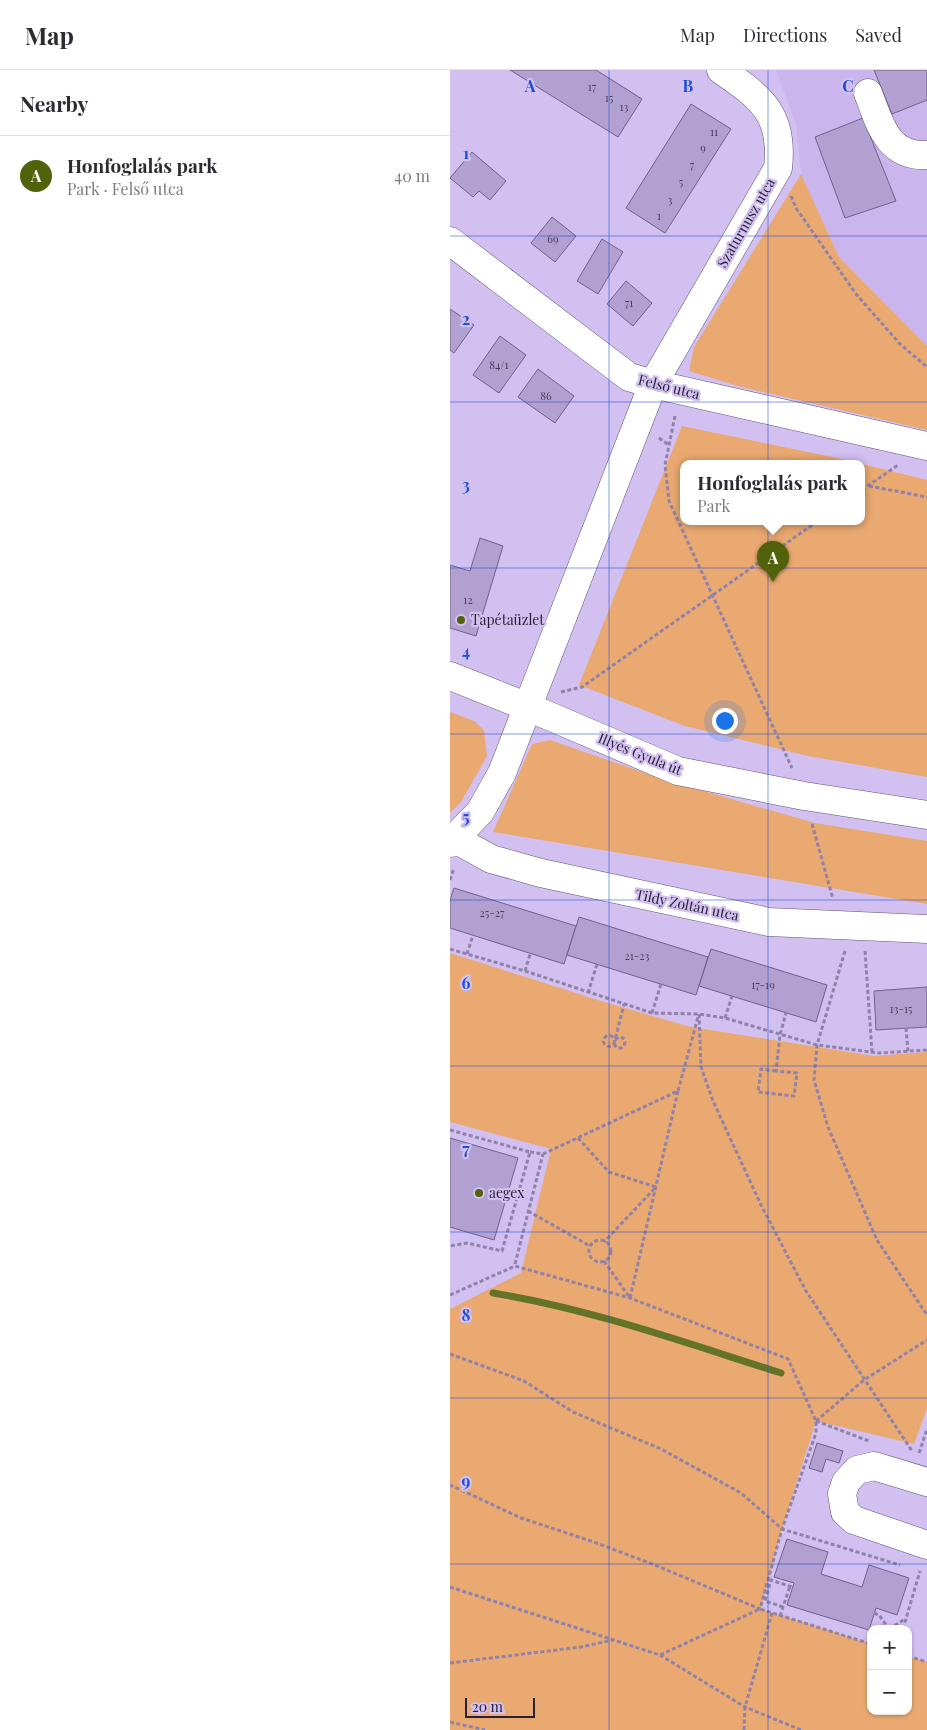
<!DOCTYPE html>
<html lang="en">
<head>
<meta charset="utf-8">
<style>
  :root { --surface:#fff; --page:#f2f2f3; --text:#2b2b33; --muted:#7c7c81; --line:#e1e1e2; --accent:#51620a }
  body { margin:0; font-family:"Playfair Display",serif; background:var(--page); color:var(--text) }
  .controls { position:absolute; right:15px; bottom:15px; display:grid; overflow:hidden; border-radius:10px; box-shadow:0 1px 4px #0004 }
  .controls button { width:45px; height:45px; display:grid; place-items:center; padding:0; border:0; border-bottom:1px solid var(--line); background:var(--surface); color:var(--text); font:25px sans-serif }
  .scale { position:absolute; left:15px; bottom:12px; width:70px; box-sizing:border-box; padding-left:5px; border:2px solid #282134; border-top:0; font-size:14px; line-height:18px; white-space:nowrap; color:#282134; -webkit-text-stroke:4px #d2c0f1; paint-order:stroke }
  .you { position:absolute; left:274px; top:650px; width:18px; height:18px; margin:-12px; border:4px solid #fff; border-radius:50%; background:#1a73e8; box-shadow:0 0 0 8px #1a73e833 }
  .badge { display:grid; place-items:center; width:32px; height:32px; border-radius:50%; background:var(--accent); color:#fff; font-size:16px; font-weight:700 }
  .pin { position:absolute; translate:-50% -41px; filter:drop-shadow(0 1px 2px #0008) }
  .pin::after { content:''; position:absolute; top:26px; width:18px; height:15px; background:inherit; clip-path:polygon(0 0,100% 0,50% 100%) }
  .popup { position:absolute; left:230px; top:390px; width:185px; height:65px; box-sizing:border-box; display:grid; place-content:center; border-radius:10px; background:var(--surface); filter:drop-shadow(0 1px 4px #0005); font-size:16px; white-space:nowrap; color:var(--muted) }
  .popup b { font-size:19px; color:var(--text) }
  .popup::after { content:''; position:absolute; left:50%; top:100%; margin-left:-10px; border:10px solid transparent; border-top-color:var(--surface) }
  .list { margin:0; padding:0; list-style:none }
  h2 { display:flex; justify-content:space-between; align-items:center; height:65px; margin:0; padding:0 20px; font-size:21px }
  h2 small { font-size:16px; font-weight:400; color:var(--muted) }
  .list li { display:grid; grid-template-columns:32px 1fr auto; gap:15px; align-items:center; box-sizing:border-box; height:80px; padding:0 20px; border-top:1px solid var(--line) }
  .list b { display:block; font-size:19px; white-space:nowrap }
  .list p { margin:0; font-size:16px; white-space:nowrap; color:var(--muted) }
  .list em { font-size:16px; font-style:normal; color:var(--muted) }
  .map { position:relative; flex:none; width:477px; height:1660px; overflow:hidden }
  header { display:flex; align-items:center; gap:30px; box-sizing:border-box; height:70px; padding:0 25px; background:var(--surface); border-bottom:1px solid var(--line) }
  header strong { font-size:24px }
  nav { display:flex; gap:28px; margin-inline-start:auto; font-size:18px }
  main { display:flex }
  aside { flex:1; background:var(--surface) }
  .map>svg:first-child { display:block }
</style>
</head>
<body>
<header>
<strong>Map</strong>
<nav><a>Map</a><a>Directions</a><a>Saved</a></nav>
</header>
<main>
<aside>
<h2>Nearby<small></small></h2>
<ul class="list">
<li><span class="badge">A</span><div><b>Honfoglalás park</b><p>Park · Felső utca</p></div><em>40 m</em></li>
</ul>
</aside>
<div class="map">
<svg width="477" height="1660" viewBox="0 0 477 1660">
  <rect width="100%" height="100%" fill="#d2c0f1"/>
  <path fill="#cab5ed" d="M326 0H477V276L389 187 351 104 346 53Z"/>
  <g fill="#eaa971">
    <path d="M351 104 389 187 477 276V360L291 317 239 301 244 277Z"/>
    <path d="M232 356 411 393H234V451H412V394L477 410V707L358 686 235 656 129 615Z"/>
    <path d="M0 642 24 651 34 660 37 686 11 732 0 743Z"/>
    <path d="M100 670 215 710 365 753 477 771V834L43 762 82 674Z"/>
    <path d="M0 883 151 931 241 957 424 986 477 982V1339L464 1374 366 1351 332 1459 311 1539 421 1574V1641H458V1586L477 1592V1660H0V1239L71 1203 101 1079 0 1052Z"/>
  </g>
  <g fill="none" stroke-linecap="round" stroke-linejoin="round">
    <path stroke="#647327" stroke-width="7" d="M43 1223C141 1239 236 1273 331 1303"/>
  </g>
  <g fill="#b2a0d0" stroke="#71618d">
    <path d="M60 0H146L192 29 168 67Z"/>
    <path d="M424 0H477V30L442 44Z"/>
    <path d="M241 34 281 59 215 163 176 138Z"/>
    <path d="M413 48 446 131 395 148 365 67Z"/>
    <path d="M22 82 56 111 40 130 29 121 23 127 0 108Z"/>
    <path d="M102 147 126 166 105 192 81 173Z"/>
    <path d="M152 169 173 182 148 224 127 211Z"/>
    <path d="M176 211 202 233 183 256 157 234Z"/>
    <path d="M0 239 24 255 4 283 0 280Z"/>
    <path d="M50 266 76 285 49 323 23 305Z"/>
    <path d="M88 299 124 326 105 353 68 327Z"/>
    <path d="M30 468 53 476 26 566 0 558V495L20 501Z"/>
    <path d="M4 818 126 856 114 894 0 858V830Z"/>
    <path d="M129 847 258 887 246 925 117 885Z"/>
    <path d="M261 879 377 915 366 952 249 916Z"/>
    <path d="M477 917V957L426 960 424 921Z"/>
    <path d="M0 1068 68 1088 44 1170 0 1157Z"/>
    <path d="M367 1373 393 1381 389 1393 376 1389 372 1402 359 1398Z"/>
    <path d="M337 1469 378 1482 371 1504 412 1517 419 1495 459 1508 447 1545 426 1538 419 1560 337 1535 344 1513 324 1507Z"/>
  </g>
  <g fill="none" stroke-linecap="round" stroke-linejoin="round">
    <defs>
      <g id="minor">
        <path d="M418 23C430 54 437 87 477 85"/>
        <path d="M0 171 179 307 203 314 477 376"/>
        <path d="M0 606 78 637 228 701 354 726 477 745"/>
        <path d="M5 769 41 789 91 803 319 852 477 859"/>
        <path d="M0 773 30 742 52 703 203 314 328 98C334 45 312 28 271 0"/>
        <path d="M477 1412 424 1396 407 1400 396 1412 392 1424 395 1442 404 1450 477 1475"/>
      </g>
    </defs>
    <use href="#minor" stroke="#63527d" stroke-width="29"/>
    <g stroke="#9082a8" stroke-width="3" stroke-dasharray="4 2.5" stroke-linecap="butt">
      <path d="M341 126 346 138 406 224 450 274 477 297"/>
      <path d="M225 346 215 395 219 431 342 698"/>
      <path d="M209 368 219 375"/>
      <path d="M419 416 477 427"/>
      <path d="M412 420 448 395"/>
      <path d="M111 622 132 617 368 451"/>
      <path d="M362 754 383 829"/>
      <path d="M0 810 4 798"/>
      <path d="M0 879 75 901 202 943 249 944 275 948 367 975 429 983 477 980"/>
      <path d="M395 881 367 975 364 1010 378 1057 427 1170 477 1245"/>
      <path d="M415 881 422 982"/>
      <path d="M17 884 23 865"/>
      <path d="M75 901 80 884"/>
      <path d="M138 923 147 894"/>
      <path d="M202 943 211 914"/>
      <path d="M249 944 251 997 263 1031 311 1135 356 1221 462 1381"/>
      <path d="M275 948 282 926"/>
      <path d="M456 958 458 981"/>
      <circle cx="159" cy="971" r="5.5"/>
      <path d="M164 974 167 978H171L174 976 175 972 173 968 169 967 165 970 174 934"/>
      <path d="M326 1001 311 999 308 1022 344 1026 347 1003 326 1001 330 965 336 943"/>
      <path d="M0 1060 80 1082 52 1181 17 1173 0 1176"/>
      <path d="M128 1068 159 1102 206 1117 154 1172"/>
      <path d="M80 1082 93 1084 228 1021 248 947"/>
      <path d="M78 1141 140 1176"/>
      <circle cx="150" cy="1181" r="11"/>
      <path d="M154 1191 180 1228 228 1021"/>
      <path d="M65 1194 93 1084"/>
      <path d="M0 1225 65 1196 180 1228 338 1289 366 1351V1363L332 1459 310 1539 205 1495 141 1471 71 1448 0 1415"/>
      <path d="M0 1284 74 1311 123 1342 211 1379 291 1423 332 1459 450 1495"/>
      <path d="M366 1351 414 1310 477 1270"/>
      <path d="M366 1351 419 1371"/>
      <path d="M469 1383 477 1359"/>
      <path d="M0 1517 210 1585 310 1539 421 1574"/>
      <path d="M333 1537 315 1531 321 1510 342 1517"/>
      <path d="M424 1543 429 1545 439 1559"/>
      <path d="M330 1546 340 1516"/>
      <path d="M439 1559 455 1549"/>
      <path d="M453 1559 470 1501"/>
      <path d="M210 1585 295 1637 351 1660"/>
      <path d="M458 1586 477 1592"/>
      <path d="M0 1593 131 1577 163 1570"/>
      <path d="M0 1652 35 1660"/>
      <path d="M294 1660 295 1637 322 1543"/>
    </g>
    <use href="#minor" stroke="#fff" stroke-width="28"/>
  </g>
  <path fill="none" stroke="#1d4ed8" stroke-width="1" stroke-opacity="0.55" d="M159 0V1660M318 0V1660M0 166H477M0 332H477M0 498H477M0 664H477M0 830H477M0 996H477M0 1162H477M0 1328H477M0 1494H477"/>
  <g fill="#51620a" stroke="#d2c0f1" stroke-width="2">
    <circle cx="11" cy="550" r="5"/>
    <circle cx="29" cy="1123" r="5"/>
  </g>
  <g text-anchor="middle" stroke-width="4.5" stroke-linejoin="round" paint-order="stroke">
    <g font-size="11" fill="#4a415b">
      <text x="142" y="21">17</text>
      <text x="159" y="32">15</text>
      <text x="174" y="41">13</text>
      <text x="264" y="66">11</text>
      <text x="253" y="82">9</text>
      <text x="242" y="99">7</text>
      <text x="231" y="116">5</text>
      <text x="220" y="134">3</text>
      <text x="209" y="150">1</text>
      <text x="103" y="173">69</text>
      <text x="179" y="237">71</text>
      <text x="49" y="299">84/1</text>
      <text x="96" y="330">86</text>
      <text x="18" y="534">12</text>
      <text x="42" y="847">25-27</text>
      <text x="187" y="890">21-23</text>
      <text x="313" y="919">17-19</text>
      <text x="451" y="943">13-15</text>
    </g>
    <g font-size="14" fill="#282134" stroke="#d2c0f1">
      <text transform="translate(296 153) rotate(-60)" y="5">Szaturnusz utca</text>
      <text transform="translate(219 317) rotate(14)" y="5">Felső utca</text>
      <text transform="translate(190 684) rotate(22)" y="5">Illyés Gyula út</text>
      <text transform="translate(237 835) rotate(12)" y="5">Tildy Zoltán utca</text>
    </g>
    <g font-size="14" fill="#282134" stroke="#d2c0f1" text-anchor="start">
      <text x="21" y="555">Tapétaüzlet</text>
      <text x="39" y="1128">aegex</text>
    </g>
  </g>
  <g font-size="16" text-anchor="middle" font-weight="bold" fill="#1d4ed8" stroke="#d2c0f1" stroke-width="4.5" stroke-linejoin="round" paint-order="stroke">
    <text x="80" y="22">A</text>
    <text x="238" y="22">B</text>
    <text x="398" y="22">C</text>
    <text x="16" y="89">1</text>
    <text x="16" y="255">2</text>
    <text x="16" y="421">3</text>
    <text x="16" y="587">4</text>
    <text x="16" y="753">5</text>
    <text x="16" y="919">6</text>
    <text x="16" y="1085">7</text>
    <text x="16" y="1251">8</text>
    <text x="16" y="1417">9</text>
  </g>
</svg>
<div class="controls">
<button>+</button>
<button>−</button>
</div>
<div class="scale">20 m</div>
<div class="you"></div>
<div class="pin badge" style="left:323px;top:512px">A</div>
<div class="popup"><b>Honfoglalás park</b>Park</div>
</div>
</main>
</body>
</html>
